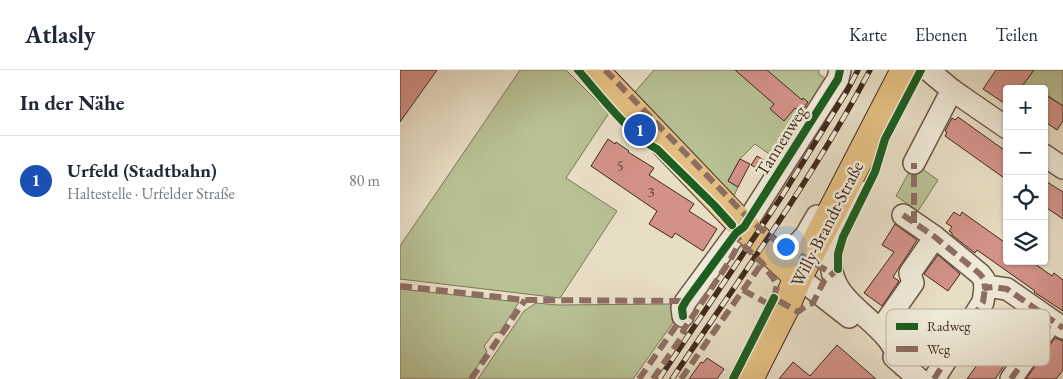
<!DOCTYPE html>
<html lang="de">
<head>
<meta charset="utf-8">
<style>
  :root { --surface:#fff; --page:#f2f2f3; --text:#1f2937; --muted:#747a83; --line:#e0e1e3; --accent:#1a73e8 }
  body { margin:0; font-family:"EB Garamond",serif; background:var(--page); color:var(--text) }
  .controls { position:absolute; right:15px; top:15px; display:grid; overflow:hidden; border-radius:5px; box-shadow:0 1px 4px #0004 }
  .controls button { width:45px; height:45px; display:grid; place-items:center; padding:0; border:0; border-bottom:1px solid var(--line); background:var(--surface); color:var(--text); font:25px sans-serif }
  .you { position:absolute; left:385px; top:176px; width:18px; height:18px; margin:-12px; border:4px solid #fff; border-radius:50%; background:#1a73e8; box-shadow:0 0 0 8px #1a73e833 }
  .badge { display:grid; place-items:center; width:32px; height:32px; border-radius:50%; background:var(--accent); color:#fff; font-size:16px; font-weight:700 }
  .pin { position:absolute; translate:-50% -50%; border:2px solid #fff; box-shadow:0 1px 5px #0006 }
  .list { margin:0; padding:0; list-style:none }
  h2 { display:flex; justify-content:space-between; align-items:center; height:65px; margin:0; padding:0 20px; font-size:21px }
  h2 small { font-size:16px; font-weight:400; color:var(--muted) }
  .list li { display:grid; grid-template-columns:32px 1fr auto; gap:15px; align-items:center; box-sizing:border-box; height:90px; padding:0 20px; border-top:1px solid var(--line) }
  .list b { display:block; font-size:19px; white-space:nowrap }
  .list p { margin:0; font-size:16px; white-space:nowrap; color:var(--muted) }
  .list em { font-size:16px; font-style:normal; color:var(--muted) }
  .icon { flex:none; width:28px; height:28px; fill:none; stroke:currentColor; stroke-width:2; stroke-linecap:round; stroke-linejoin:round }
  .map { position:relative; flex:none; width:663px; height:309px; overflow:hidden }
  header { display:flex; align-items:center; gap:30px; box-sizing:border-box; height:70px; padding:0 25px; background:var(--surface); border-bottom:1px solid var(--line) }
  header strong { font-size:24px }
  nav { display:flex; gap:28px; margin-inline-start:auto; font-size:18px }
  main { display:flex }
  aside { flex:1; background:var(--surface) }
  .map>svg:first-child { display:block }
</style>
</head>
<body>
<header>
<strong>Atlasly</strong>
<nav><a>Karte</a><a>Ebenen</a><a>Teilen</a></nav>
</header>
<main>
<aside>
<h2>In der Nähe<small></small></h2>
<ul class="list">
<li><span class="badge" style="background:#1a4fb4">1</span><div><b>Urfeld (Stadtbahn)</b><p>Haltestelle · Urfelder Straße</p></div><em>80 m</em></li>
</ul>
</aside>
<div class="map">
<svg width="663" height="309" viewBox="0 0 663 309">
  <rect width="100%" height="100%" fill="#e8dec5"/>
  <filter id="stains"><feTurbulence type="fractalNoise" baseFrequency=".004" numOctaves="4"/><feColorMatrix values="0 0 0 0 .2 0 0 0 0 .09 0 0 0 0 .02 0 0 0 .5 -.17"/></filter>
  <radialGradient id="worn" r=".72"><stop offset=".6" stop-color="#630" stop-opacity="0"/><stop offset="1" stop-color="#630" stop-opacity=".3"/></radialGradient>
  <g fill="#b8c194" stroke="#7c7558">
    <path d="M120 0H166L209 43 166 108 217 141 160 228 0 209V176Z"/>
    <path d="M254 0H419V4L430 12 379 91 355 74 340 89 328 111 338 117 333 128 233 24Z"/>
    <path d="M629 0H663V36L646 24 644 26V19H620L632 3Z"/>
    <path d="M514 93 538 110 518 141 496 126Z"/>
    <path d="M0 219 119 232 100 262 94 263 84 276 87 282 69 309H0Z"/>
    <path d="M136 233 158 235 271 234 277 247 233 309H78L124 241Z"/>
  </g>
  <g fill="#d39289" stroke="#40291c">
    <path d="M0 0H37L0 52Z"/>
    <path d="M335 0H367L402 30 403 28 408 32 401 43 395 38 384 51 370 39 374 34Z"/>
    <path d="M596 0H634L620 19H607V35L583 19Z"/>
    <path d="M644 24 663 36V51L657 60 644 51Z"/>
    <path d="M558 47 607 82V110L545 66 547 62 545 61 552 48 555 50Z"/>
    <path d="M208 69 215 74 216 72 229 81 228 82 254 98 249 105 294 134 289 141 317 159 303 181 275 163 272 168 249 154 257 141 191 96Z"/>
    <path d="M357 86 367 92 362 101 351 95Z"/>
    <path d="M340 89 350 94 338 117 328 111Z"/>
    <path d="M644 110 663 122V149L644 136Z"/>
    <path d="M554 142 560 146 562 142 607 174V191H631L652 206 654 203 663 210V241L634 222 635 221 577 180 575 183 552 165V163L549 161 552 157 546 153Z"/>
    <path d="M495 154 517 170 493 207 499 211 482 236 464 223 494 182 482 175Z"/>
    <path d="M538 185 560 204 548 221 524 204Z"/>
    <path d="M616 240 634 253 628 261 595 309H567Z"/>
    <path d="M655 268 663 271V300L656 309H626Z"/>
    <path d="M437 275 476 309H379L393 292 410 306Z"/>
    <path d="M307 288 324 299 317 309H289L301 292 303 293Z"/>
  </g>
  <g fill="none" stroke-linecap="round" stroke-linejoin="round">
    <defs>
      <g id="minor">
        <path d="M528 0 552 20 607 58"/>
        <path d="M644 85 663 98"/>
        <path d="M514 93 552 20"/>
        <path d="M457 120C448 138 436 159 432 180 424 226 465 240 488 269 494 277 499 287 504 296"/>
        <path d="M503 145 535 167 580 204 584 209 585 218 593 217 607 219 663 258"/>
        <path d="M371 183 396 176 406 165 417 146"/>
        <path d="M398 207 449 247"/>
        <path d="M283 246 282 238 286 231 336 163 344 157 349 149 438 9 440 0"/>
        <path d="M480 260 513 213 510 203 535 167"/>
        <path d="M494 287 519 309"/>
        <path d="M534 309 583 232 585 218"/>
        <path d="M611 309 652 251"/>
      </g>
      <g id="major">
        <path d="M194 0 344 157 398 207"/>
        <path d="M349 309 384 240 398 207 505 0"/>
      </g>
    </defs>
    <use href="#minor" stroke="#6a5646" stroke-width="24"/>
    <use href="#major" stroke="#40291c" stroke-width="30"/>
    <use href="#minor" stroke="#f0ead9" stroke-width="21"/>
    <use href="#major" stroke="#e4bf82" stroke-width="28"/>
    <defs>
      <g id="rail">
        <path d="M259 309 382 126 447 21 458 0"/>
        <path d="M272 309C340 208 413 108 470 0"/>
      </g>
    </defs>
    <use href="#rail" stroke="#40291c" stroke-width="5.5"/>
    <use href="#rail" stroke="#f0ead9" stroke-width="4" stroke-dasharray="11" stroke-linecap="butt"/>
    <g stroke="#8d6e63" stroke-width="6" stroke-dasharray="12 6" stroke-linecap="butt">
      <path d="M205 0 349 149 376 171 433 204"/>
      <path d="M503 145 535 167 580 204 584 209 585 218 593 217 607 219 663 258"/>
      <path d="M514 153V93"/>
      <path d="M334 160 340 172 362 193 373 208 377 215 374 228 398 242 407 235 413 233 424 211 438 199V197"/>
      <path d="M0 216 125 230 286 231"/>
      <path d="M343 220 370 235"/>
      <path d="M71 309 125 230"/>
      <path d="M239 309 283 246"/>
      <path d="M253 309 281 268 284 262 283 261 284 259 329 192 340 172"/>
      <path d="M281 309 362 193"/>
      <path d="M534 309 583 232 585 218"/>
      <path d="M611 309 652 251"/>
    </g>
    <defs>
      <g id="cycleway">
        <path d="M178 0C198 23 231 66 257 79L314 135 332 155"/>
        <path d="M438 199V184L443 167 475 102 485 69 521 0"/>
        <path d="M283 246 282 238 286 231 336 163 344 157 349 149 438 9 440 0"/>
        <path d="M333 309 374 228"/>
      </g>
    </defs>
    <use href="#cycleway" stroke="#f0ead9" stroke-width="11"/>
    <use href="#cycleway" stroke="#1b5e20" stroke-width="8"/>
  </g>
  <g text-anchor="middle" stroke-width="5" stroke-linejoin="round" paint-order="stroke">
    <g font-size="15" fill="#654337">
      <text x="220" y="101">5</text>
      <text x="251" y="127">3</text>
    </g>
    <g font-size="18" fill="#40291c" stroke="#f0ead9">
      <text transform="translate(381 71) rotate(-58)" y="6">Tannenweg</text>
      <text transform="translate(427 154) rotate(-63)" y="6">Willy-Brandt-Straße</text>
    </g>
  </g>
  <rect x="486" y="239" width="164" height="57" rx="8" fill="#f0ead9" stroke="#bbb0a0" stroke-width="1"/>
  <rect x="496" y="253" width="22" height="7" fill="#1b5e20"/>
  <rect x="496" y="276" width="22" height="6" fill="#8d6e63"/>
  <g font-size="14" fill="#40291c">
    <text x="527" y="261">Radweg</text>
    <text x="527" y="284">Weg</text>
  </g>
  <rect width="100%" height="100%" filter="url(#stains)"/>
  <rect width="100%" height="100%" fill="url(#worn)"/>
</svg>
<div class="controls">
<button>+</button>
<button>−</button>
<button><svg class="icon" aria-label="locate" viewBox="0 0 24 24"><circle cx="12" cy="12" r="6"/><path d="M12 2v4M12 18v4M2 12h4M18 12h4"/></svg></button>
<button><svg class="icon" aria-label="layers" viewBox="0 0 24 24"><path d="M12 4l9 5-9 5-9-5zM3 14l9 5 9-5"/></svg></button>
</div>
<div class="you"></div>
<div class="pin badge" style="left:240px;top:60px;background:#1a4fb4">1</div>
</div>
</main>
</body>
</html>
